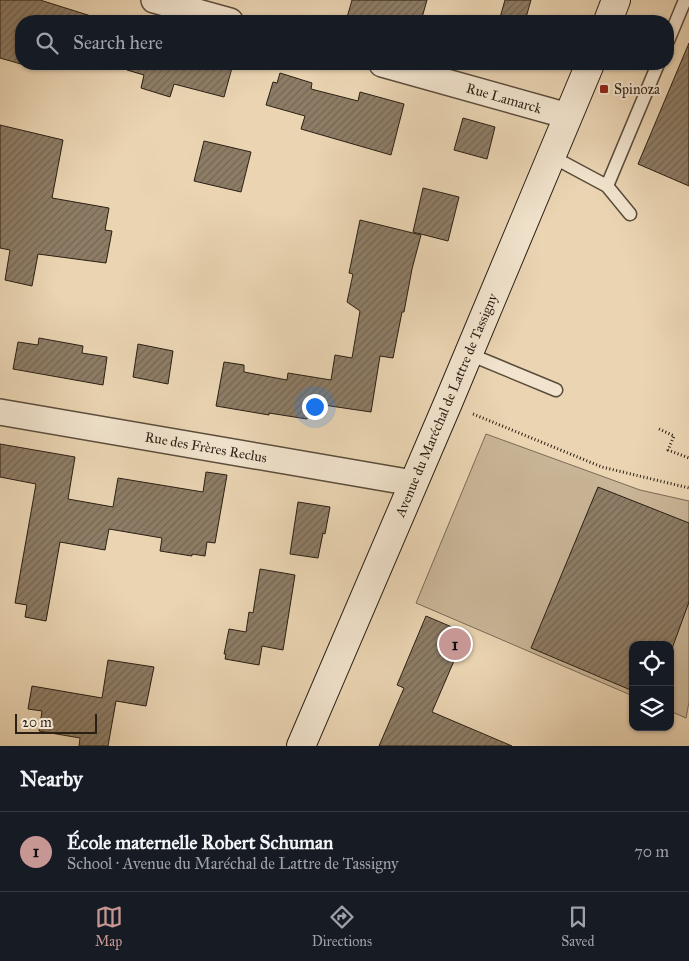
<!DOCTYPE html>
<html lang="en">
<head>
<meta charset="utf-8">
<style>
  :root { --surface:#171b24; --page:#242831; --text:#f1f3f6; --muted:#9ea1a6; --line:#363941; --accent:#c59692 }
  body { margin:0; font-family:"IM FELL Great Primer",serif; background:var(--page); color:var(--text) }
  .controls { position:absolute; right:15px; bottom:15px; display:grid; overflow:hidden; border-radius:10px; box-shadow:0 1px 4px #0004 }
  .controls button { width:45px; height:45px; display:grid; place-items:center; padding:0; border:0; border-bottom:1px solid var(--line); background:var(--surface); color:var(--text); font:25px sans-serif }
  .scale { position:absolute; left:15px; bottom:12px; width:82px; box-sizing:border-box; padding-left:5px; border:2px solid #2a1f13; border-top:0; font-size:14px; line-height:18px; white-space:nowrap; color:#2a1f13; -webkit-text-stroke:4px #f1e3cd; paint-order:stroke }
  .you { position:absolute; left:314px; top:406px; width:18px; height:18px; margin:-12px; border:4px solid #fff; border-radius:50%; background:#1a73e8; box-shadow:0 0 0 8px #1a73e833 }
  .badge { display:grid; place-items:center; width:32px; height:32px; border-radius:50%; background:var(--accent); color:#111; font-size:16px; font-weight:700 }
  .pin { position:absolute; translate:-50% -50%; border:2px solid #fff; box-shadow:0 1px 5px #0006 }
  .list { margin:0; padding:0; list-style:none }
  h2 { display:flex; justify-content:space-between; align-items:center; height:65px; margin:0; padding:0 20px; font-size:21px }
  h2 small { font-size:16px; font-weight:400; color:var(--muted) }
  .list li { display:grid; grid-template-columns:32px 1fr auto; gap:15px; align-items:center; box-sizing:border-box; height:80px; padding:0 20px; border-top:1px solid var(--line) }
  .list b { display:block; font-size:19px; white-space:nowrap }
  .list p { margin:0; font-size:16px; white-space:nowrap; color:var(--muted) }
  .list em { font-size:16px; font-style:normal; color:var(--muted) }
  .icon { flex:none; width:28px; height:28px; fill:none; stroke:currentColor; stroke-width:2; stroke-linecap:round; stroke-linejoin:round }
  .map { position:relative; flex:none; width:689px; height:746px; overflow:hidden }
  .search { position:absolute; background:var(--surface); box-shadow:0 1px 4px #0004; left:15px; right:15px; top:15px; height:55px; display:flex; align-items:center; gap:12px; box-sizing:border-box; padding:0 18px; border-radius:20px; color:var(--muted); font-size:19px }
  .sheet { height:145px; background:var(--surface) }
  nav { display:flex; justify-content:space-around; align-items:center; box-sizing:border-box; height:70px; border-top:1px solid var(--line); background:var(--surface); font-size:14px; color:var(--muted) }
  nav a { display:grid; justify-items:center; gap:2px }
  nav .on { color:var(--accent) }
  .map>svg:first-child { display:block }
</style>
</head>
<body>
<div class="map">
<svg width="689" height="746" viewBox="0 0 689 746">
  <defs>
    <pattern id="building-hatch" width="6" height="6" patternUnits="userSpaceOnUse" patternTransform="scale(1.25)"><rect width="6" height="6" fill="#8e7d66"/><path d="M-1 1l2-2M0 6l6-6M5 7l2-2" fill="none" stroke="#746653"/></pattern>
  </defs>
  <rect width="100%" height="100%" fill="#ead4b2"/>
  <filter id="stains"><feTurbulence type="fractalNoise" baseFrequency=".004" numOctaves="4"/><feColorMatrix values="0 0 0 0 .2 0 0 0 0 .09 0 0 0 0 .02 0 0 0 .5 -.17"/></filter>
  <radialGradient id="worn" r=".72"><stop offset=".6" stop-color="#630" stop-opacity="0"/><stop offset="1" stop-color="#630" stop-opacity=".3"/></radialGradient>
  <path fill="#c9b597" stroke="#7a6a55" d="M486 434 640 490 689 501V702L686 718 670 711V645H633V696L416 603Z"/>
  <g fill="url(#building-hatch)" stroke="#2a1f13">
    <path d="M0 0H40L91 16V21H21V64L0 58Z"/>
    <path d="M352 0H427L421 21H346Z"/>
    <path d="M505 0H531L525 21H499Z"/>
    <path d="M689 43V186L638 164Z"/>
    <path d="M128 64H233L224 97 174 84 170 97 141 88 144 75 127 70Z"/>
    <path d="M280 73 312 83 311 89 358 101 360 92 404 104 391 155 301 129 305 116 266 105 273 82 277 83Z"/>
    <path d="M463 118 495 127 487 159 454 150Z"/>
    <path d="M0 125 63 140 52 198 109 208 105 230 112 231 106 263 38 254 32 286 5 280 10 250 0 248Z"/>
    <path d="M204 141 251 152 241 192 194 181Z"/>
    <path d="M423 188 459 197 448 241 413 232Z"/>
    <path d="M360 220 421 235 412 269 404 312H402L393 358 380 356 371 412 310 403 307 419 269 413V415L216 406 224 362 244 365V372L287 380 288 373 331 380 335 355 352 358 360 311 347 302 353 274 349 273Z"/>
    <path d="M39 338 83 346 82 353 107 357 103 385 13 369 18 342 38 345Z"/>
    <path d="M138 344 173 351 168 384 133 377Z"/>
    <path d="M0 444 75 457 68 499 113 507 118 478 203 492 206 472 227 475 215 543 207 542 205 556 192 554V556L160 551 162 538 109 529 105 550 60 542 46 621 25 617 27 605 15 603 36 484 0 477Z"/>
    <path d="M598 487 689 523V602L670 654V645H633V691L531 648Z"/>
    <path d="M298 502 330 507 325 534 323 533 318 558 290 554Z"/>
    <path d="M260 569 295 575 283 650 262 646 259 665 225 659 226 654H224L229 629 246 632 249 612 253 613Z"/>
    <path d="M426 616 466 633 432 712 512 746H379L404 688 397 685Z"/>
    <path d="M108 660 154 667 146 706 116 701 108 746H79L80 738 39 731 42 711 28 709 32 686 102 698Z"/>
  </g>
  <g fill="none" stroke-linecap="round" stroke-linejoin="round">
    <defs>
      <g id="lane">
        <path d="M668 41 685 0"/>
        <path d="M551 156 607 186 630 214"/>
        <path d="M607 186 658 64"/>
        <path d="M469 354 556 390"/>
      </g>
      <g id="street">
        <path d="M154 0 230 21"/>
        <path d="M382 64 568 116"/>
        <path d="M0 412 413 483"/>
      </g>
      <g id="secondary">
        <path d="M608 21 616 0"/>
        <path d="M301 746 448 403 590 64"/>
      </g>
    </defs>
    <use href="#lane" stroke="#5a4c3b" stroke-width="15"/>
    <use href="#street" stroke="#5a4c3b" stroke-width="28"/>
    <use href="#secondary" stroke="#2a1f13" stroke-width="30"/>
    <g stroke="#2a1f13" stroke-width="3" stroke-dasharray="1 2.5" stroke-linecap="butt">
      <path d="M473 414 602 467 689 488"/>
      <path d="M659 429 674 436 668 450 689 458"/>
    </g>
    <use href="#lane" stroke="#f1e3cd" stroke-width="12"/>
    <use href="#street" stroke="#f1e3cd" stroke-width="25"/>
    <use href="#secondary" stroke="#f1e3cd" stroke-width="28"/>
  </g>
  <rect fill="#8f2418" stroke="#f1e3cd" stroke-width="2" x="599" y="84" width="10" height="10" rx="2.5"/>
  <g text-anchor="middle" stroke-width="4" stroke-linejoin="round" paint-order="stroke">
    <g font-size="14" fill="#2a1f13" stroke="#f1e3cd" text-anchor="start">
      <text x="614" y="94">Spinoza</text>
    </g>
    <g font-size="14" fill="#2a1f13" stroke="#f1e3cd">
      <text transform="translate(504 98) rotate(16)" y="5">Rue Lamarck</text>
      <text transform="translate(446 405) rotate(-67)" y="5">Avenue du Maréchal de Lattre de Tassigny</text>
      <text transform="translate(206 447) rotate(10)" y="5">Rue des Frères Reclus</text>
    </g>
  </g>
  <rect width="100%" height="100%" filter="url(#stains)"/>
  <rect width="100%" height="100%" fill="url(#worn)"/>
</svg>
<div class="controls">
<button><svg class="icon" aria-label="locate" viewBox="0 0 24 24"><circle cx="12" cy="12" r="6"/><path d="M12 2v4M12 18v4M2 12h4M18 12h4"/></svg></button>
<button><svg class="icon" aria-label="layers" viewBox="0 0 24 24"><path d="M12 4l9 5-9 5-9-5zM3 14l9 5 9-5"/></svg></button>
</div>
<div class="scale">20 m</div>
<div class="you"></div>
<div class="pin badge" style="left:455px;top:644px">1</div>
<div class="search"><svg class="icon" aria-label="search" viewBox="0 0 24 24"><circle cx="10" cy="10" r="6"/><path d="M15 15l6 6"/></svg>Search here</div>
</div>
<section class="sheet">
<h2>Nearby<small></small></h2>
<ul class="list">
<li><span class="badge">1</span><div><b>École maternelle Robert Schuman</b><p>School · Avenue du Maréchal de Lattre de Tassigny</p></div><em>70 m</em></li>
</ul>
</section>
<nav>
<a class="on"><svg class="icon" aria-label="map" viewBox="0 0 24 24"><path d="M3 6l6-2 6 2 6-2v14l-6 2-6-2-6 2zM9 4v14M15 6v14"/></svg>Map</a>
<a><svg class="icon" aria-label="directions" viewBox="0 0 24 24"><path d="M12 3l9 9-9 9-9-9zM9 14v-3h6M13 9l2 2-2 2"/></svg>Directions</a>
<a><svg class="icon" aria-label="saved" viewBox="0 0 24 24"><path d="M7 4h10v16l-5-4-5 4z"/></svg>Saved</a>
</nav>
</body>
</html>
